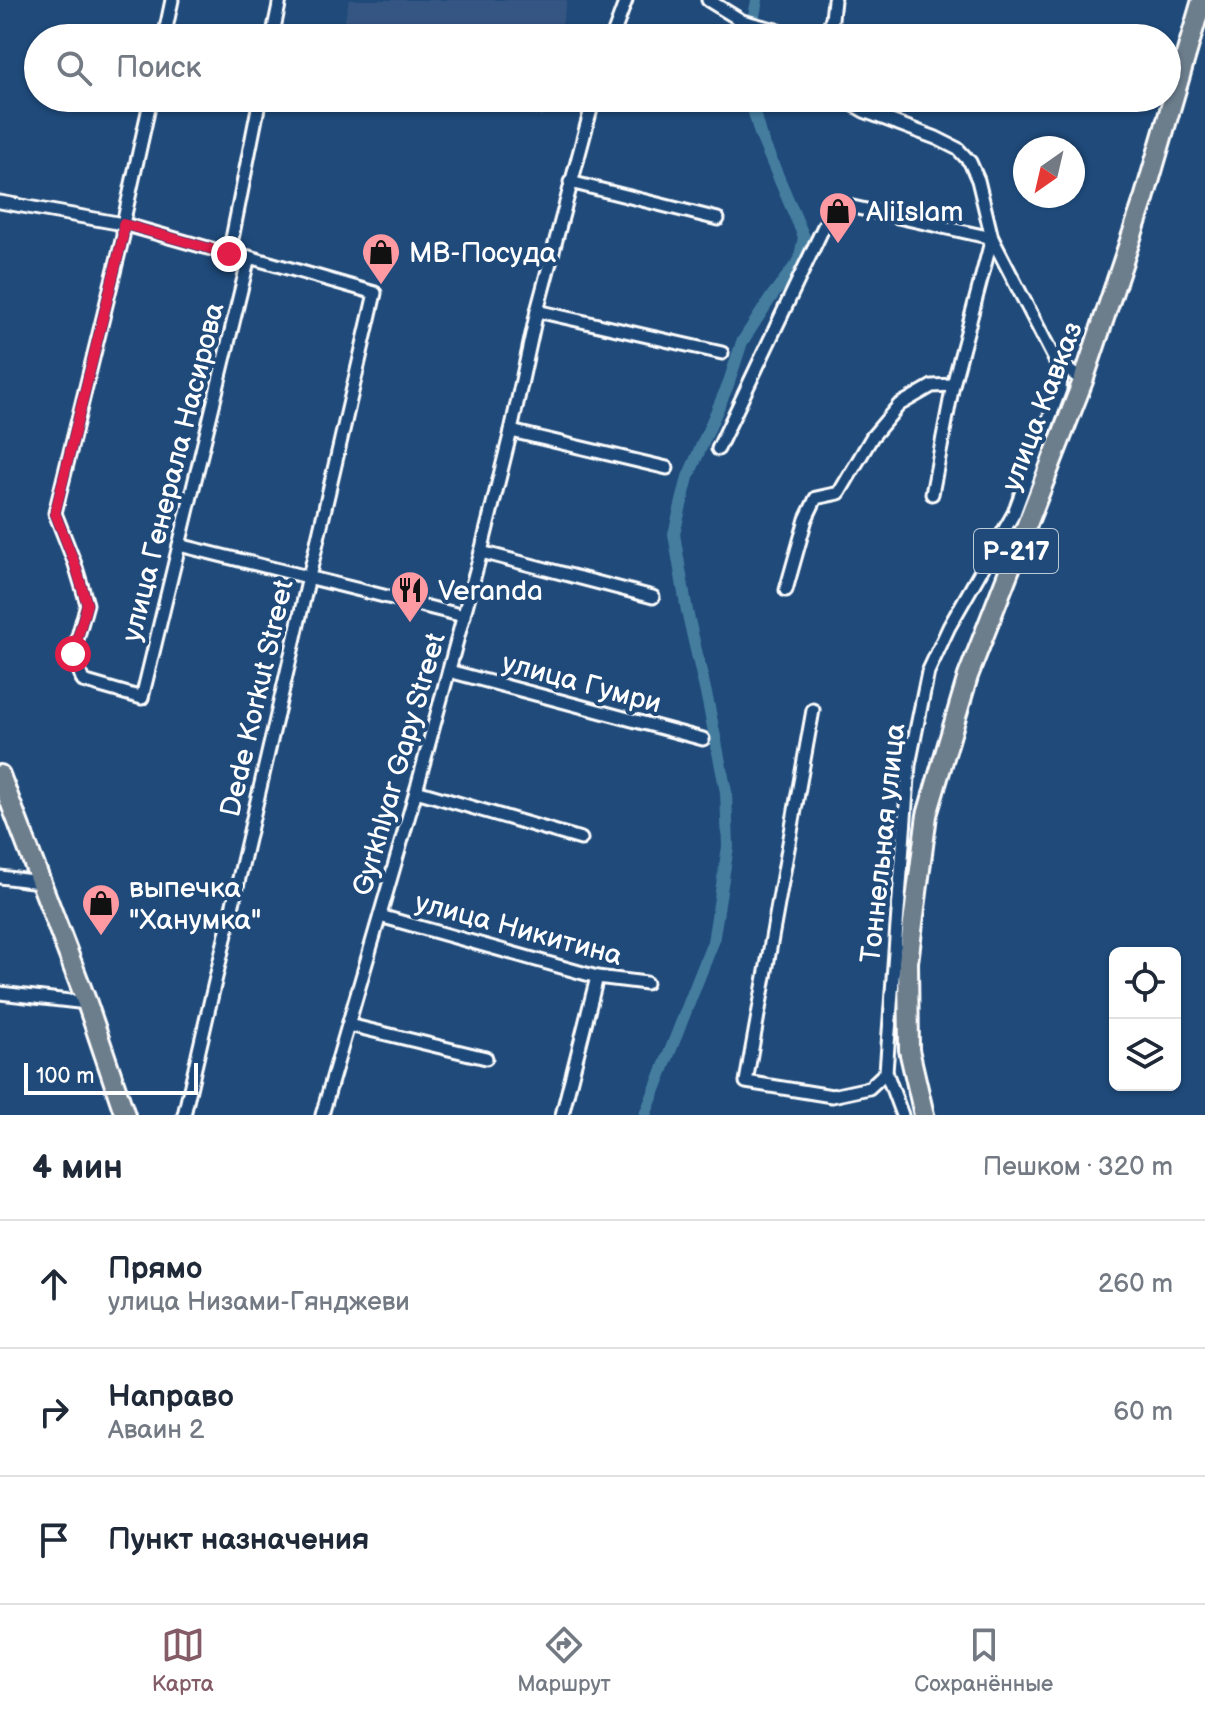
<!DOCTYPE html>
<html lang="ru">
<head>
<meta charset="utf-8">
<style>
  :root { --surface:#fff; --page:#f2f2f3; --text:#1f2937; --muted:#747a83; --line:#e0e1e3; --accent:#845c67 }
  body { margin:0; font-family:"Balsamiq Sans",sans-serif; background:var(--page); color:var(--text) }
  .controls { position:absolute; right:24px; bottom:24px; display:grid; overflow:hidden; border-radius:12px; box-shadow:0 2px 6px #0004 }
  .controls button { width:72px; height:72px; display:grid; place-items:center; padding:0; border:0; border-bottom:2px solid var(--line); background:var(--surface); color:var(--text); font:40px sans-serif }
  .compass { position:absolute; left:1013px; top:136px; width:72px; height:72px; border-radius:50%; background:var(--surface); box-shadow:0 2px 6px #0004; rotate:214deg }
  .scale { position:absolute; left:24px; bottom:20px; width:174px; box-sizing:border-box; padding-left:8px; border:4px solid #fff; border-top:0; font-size:22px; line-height:28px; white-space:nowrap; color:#fff; -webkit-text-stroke:6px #1f4a7a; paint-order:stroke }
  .stop { position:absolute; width:24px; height:24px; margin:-18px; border:6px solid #e11d48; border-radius:50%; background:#fff }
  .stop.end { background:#e11d48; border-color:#fff; box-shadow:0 2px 8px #0008 }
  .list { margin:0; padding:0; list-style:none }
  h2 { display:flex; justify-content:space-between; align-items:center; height:104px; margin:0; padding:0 32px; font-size:34px }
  h2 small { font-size:26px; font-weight:400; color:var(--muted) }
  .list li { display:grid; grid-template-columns:52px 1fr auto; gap:24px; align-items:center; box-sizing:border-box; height:128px; padding:0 32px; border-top:2px solid var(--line) }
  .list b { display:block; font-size:30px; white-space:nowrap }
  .list p { margin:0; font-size:26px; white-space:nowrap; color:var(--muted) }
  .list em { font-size:26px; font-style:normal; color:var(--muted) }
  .icon { flex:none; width:44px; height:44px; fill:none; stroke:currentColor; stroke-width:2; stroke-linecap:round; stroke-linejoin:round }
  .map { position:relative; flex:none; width:1205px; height:1115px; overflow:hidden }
  .search { position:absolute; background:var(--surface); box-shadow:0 2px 6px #0004; left:24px; right:24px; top:24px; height:88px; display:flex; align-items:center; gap:20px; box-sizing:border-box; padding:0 28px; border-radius:44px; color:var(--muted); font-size:30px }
  .sheet { height:488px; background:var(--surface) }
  nav { display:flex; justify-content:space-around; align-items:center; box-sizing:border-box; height:112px; border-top:2px solid var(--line); background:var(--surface); font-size:22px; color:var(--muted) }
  nav a { display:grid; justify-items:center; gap:4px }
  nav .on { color:var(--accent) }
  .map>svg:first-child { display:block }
</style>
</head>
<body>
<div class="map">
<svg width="1205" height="1115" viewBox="0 0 1205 1115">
  <rect width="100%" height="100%" fill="#1f4a7a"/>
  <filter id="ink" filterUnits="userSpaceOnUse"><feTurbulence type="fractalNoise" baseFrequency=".0125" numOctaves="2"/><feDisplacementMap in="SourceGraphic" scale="16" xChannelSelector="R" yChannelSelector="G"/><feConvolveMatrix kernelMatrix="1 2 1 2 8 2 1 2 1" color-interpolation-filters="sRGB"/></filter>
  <g filter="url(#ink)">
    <g fill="#355683">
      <path d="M349 0H567L559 38H341Z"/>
      <path d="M453 98H546L542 117Z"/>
    </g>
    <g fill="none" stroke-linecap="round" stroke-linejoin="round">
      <g stroke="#447d9f" stroke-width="12">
        <path d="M750 38 757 0"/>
        <path d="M645 1115 713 942 728 847 726 792 708 702 687 611 674 534 688 477 728 385 742 342 772 296 799 261 804 237 760 134 750 98"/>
      </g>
      <defs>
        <g id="minor">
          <path d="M708 0 742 21 776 30 795 38"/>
          <path d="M164 38 172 0"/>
          <path d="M272 38 280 0"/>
          <path d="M612 38 626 0"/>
          <path d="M823 38 832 19 834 0"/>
          <path d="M151 98 123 224V236L55 513 75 564 87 604 73 654 83 681 142 698 249 257"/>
          <path d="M842 98 864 111 936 138 958 149 970 162 978 180 992 238 953 385 932 494"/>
          <path d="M570 182 718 219"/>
          <path d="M0 202 123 224 229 254 249 257 375 293 184 1115"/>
          <path d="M229 254 260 98"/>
          <path d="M537 311 722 353"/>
          <path d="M1055 360 1083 381"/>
          <path d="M511 431 667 468"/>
          <path d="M718 449 835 203 992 238 1055 360 1061 378 1060 389 1014 513 949 627 928 672 909 765 886 1072 869 1088 832 1096 746 1082 813 710"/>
          <path d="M179 545 464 616"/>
          <path d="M481 552 653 597"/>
          <path d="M786 590 806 519 816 498 839 493 872 437 899 405 932 386 953 385"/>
          <path d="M449 671 703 739"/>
          <path d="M416 791 581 839"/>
          <path d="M0 877 40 882"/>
          <path d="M380 916 597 977 646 983"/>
          <path d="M0 993 87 1003"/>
          <path d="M349 1025 486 1058"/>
          <path d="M886 1072 902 1115"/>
          <path d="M322 1115 416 791 481 552 511 431 537 311 594 98"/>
          <path d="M562 1115 597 977"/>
        </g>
        <path id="primary" d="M0 775 87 1003 125 1115"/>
        <path id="trunk" d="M924 1115 909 1050 908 962 927 815 968 676 1083 381 1144 199 1202 0"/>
      </defs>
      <use href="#minor" stroke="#fff" stroke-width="17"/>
      <use href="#primary" stroke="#fff" stroke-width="24"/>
      <use href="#trunk" stroke="#fff" stroke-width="24"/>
      <use href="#minor" stroke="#1f4a7a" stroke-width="11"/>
      <use href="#primary" stroke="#6c7d8c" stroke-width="18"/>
      <use href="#trunk" stroke="#6c7d8c" stroke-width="18"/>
    </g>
  </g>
  <g fill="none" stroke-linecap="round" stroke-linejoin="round" filter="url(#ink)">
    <path stroke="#e11d48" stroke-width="10" d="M73 654 87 604 75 564 55 513 123 236V224L229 254"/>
  </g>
  <defs>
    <symbol id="shop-pin" viewBox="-11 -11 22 30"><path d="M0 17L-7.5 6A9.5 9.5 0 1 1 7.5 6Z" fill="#ff9aa2" stroke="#1f4a7a"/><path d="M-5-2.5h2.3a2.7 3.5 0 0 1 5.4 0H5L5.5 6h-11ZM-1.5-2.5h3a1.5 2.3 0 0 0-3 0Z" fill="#111"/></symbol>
    <symbol id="restaurant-pin" viewBox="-11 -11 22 30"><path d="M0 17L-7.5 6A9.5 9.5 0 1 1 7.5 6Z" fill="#ff9aa2" stroke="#1f4a7a"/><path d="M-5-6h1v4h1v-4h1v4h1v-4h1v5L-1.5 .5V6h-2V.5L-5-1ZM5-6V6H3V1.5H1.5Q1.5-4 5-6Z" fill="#111"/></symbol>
  </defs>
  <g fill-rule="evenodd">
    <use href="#shop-pin" x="816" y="189" width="44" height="60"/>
    <use href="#shop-pin" x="359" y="230" width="44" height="60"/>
    <use href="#restaurant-pin" x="388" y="568" width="44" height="60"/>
    <use href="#shop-pin" x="79" y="881" width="44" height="60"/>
  </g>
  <g text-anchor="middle" stroke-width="8" stroke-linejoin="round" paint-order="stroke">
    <rect fill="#1f4a7a" stroke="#bcc9d7" stroke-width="2" x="974" y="529" width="84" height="44" rx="6"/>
    <g font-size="26" font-weight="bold" fill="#fff">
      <text x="1016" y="560">Р-217</text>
    </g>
    <g font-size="28" fill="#fff" stroke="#1f4a7a" text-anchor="start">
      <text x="866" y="221">AliIslam</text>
      <text x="409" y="262">МВ-Посуда</text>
      <text x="438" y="600">Veranda</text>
      <text x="129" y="897">выпечка<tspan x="129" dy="32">"Ханумка"</tspan></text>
    </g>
    <g font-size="28" fill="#fff" stroke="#1f4a7a">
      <text transform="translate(1041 406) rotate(-69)" y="10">улица Кавказ</text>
      <text transform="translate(172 472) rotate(-76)" y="10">улица Генерала Насирова</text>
      <text transform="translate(582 682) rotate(15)" y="10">улица Гумри</text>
      <text transform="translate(256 698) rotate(-77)" y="10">Dede Korkut Street</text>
      <text transform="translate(398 764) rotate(-74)" y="10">Gyrkhlyar Gapy Street</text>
      <text transform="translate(882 843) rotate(-84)" y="10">Тоннельная улица</text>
      <text transform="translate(519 928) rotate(15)" y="10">улица Никитина</text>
    </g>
  </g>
</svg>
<div class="controls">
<button><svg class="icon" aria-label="locate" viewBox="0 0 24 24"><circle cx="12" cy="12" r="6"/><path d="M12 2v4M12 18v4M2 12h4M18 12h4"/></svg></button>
<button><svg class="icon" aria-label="layers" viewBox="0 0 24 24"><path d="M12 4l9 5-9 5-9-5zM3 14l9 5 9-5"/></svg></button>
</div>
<svg class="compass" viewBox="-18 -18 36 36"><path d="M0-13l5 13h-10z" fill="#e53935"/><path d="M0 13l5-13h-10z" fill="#747a83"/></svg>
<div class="scale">100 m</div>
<div class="stop" style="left:73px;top:654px"></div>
<div class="stop end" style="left:229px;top:254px"></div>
<div class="search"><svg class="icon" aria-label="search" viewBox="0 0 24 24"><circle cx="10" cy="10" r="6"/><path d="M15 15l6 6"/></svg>Поиск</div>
</div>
<section class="sheet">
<h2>4 мин<small>Пешком · 320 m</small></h2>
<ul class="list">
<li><svg class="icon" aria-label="ahead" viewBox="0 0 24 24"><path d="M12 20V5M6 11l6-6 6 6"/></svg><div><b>Прямо</b><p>улица Низами-Гянджеви</p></div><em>260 m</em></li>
<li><svg class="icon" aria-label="right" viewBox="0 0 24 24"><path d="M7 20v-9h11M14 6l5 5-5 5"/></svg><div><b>Направо</b><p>Аваин 2</p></div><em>60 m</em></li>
<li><svg class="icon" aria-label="arrive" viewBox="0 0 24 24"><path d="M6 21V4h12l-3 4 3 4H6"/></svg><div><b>Пункт назначения</b></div></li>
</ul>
</section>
<nav>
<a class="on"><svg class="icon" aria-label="map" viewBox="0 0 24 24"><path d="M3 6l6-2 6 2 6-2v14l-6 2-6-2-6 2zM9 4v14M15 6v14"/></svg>Карта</a>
<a><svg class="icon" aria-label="directions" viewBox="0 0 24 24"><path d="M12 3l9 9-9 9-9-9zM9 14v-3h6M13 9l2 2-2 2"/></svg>Маршрут</a>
<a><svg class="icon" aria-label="saved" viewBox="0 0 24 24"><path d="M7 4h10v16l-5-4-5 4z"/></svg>Сохранённые</a>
</nav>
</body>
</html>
